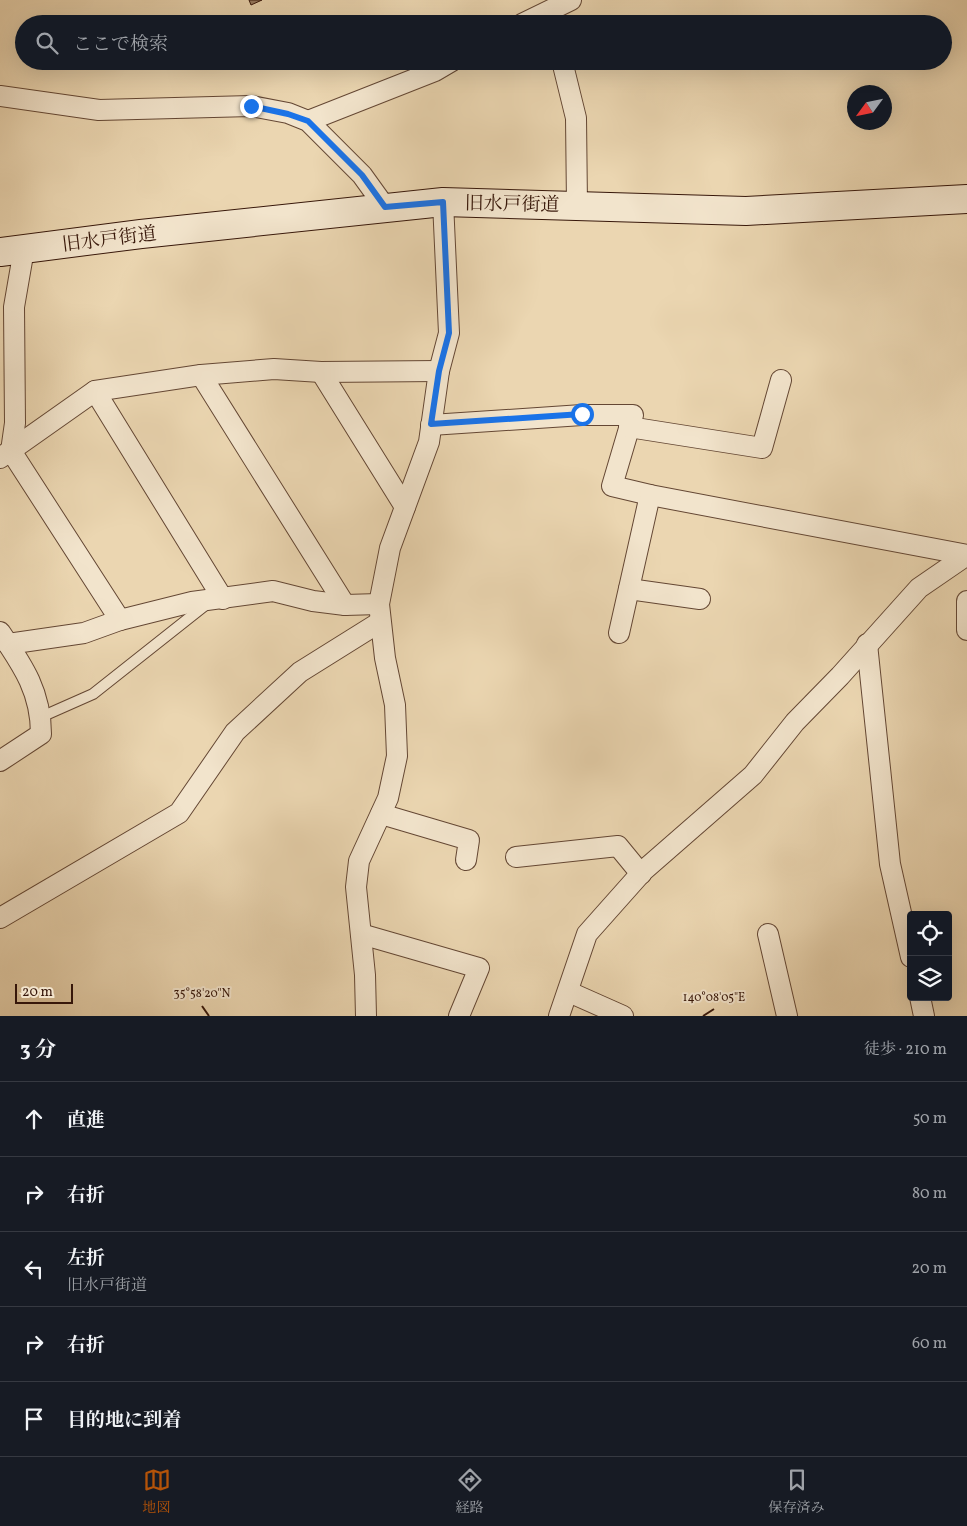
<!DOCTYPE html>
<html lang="ja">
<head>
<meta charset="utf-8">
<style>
  :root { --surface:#171b24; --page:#20242c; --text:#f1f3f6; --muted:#9ea1a6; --line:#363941; --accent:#b45309 }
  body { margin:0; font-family:Vollkorn,"Noto Serif JP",serif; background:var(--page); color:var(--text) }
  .controls { position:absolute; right:15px; bottom:15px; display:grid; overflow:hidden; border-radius:5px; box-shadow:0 5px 20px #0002 }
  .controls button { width:45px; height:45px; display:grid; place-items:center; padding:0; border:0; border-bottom:1px solid var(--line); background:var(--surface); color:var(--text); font:25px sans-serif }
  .compass { position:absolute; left:847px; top:85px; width:45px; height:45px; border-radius:50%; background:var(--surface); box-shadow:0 5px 20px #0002; rotate:237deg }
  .scale { position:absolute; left:15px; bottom:12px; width:58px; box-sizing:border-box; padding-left:5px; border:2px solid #37170a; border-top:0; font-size:14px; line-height:18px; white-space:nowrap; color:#37170a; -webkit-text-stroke:4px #f2e4cc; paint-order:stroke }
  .stop { position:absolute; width:15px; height:15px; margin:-11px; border:4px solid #1a73e8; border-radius:50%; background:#fff }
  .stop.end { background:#1a73e8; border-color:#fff; box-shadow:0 1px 5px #0008 }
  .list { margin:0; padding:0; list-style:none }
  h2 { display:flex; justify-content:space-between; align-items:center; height:65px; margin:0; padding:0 20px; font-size:21px }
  h2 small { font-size:16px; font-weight:400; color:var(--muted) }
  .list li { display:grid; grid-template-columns:32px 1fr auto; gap:15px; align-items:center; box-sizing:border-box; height:75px; padding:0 20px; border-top:1px solid var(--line) }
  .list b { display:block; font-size:19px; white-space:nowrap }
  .list p { margin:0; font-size:16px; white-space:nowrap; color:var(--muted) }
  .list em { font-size:16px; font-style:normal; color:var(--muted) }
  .icon { flex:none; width:28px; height:28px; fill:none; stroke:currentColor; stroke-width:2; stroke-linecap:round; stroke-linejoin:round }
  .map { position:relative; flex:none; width:967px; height:1016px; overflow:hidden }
  .search { position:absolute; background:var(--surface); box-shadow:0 5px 20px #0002; left:15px; right:15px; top:15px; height:55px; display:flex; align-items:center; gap:12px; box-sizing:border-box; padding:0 18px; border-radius:28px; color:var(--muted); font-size:19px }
  .sheet { height:440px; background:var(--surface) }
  nav { display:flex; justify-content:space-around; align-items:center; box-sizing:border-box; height:70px; border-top:1px solid var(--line); background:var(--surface); font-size:14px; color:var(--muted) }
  nav a { display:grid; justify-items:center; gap:2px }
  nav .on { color:var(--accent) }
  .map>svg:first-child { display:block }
</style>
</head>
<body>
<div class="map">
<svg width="967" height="1016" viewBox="0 0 967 1016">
  <rect width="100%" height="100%" fill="#ebd6b1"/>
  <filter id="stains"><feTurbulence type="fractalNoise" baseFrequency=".004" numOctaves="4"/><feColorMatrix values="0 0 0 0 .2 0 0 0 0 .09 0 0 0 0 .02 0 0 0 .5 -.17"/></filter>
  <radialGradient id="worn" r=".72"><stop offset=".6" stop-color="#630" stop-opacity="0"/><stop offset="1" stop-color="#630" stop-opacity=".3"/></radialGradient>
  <path fill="#957a61" stroke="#37170a" d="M249 0H262L251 5Z"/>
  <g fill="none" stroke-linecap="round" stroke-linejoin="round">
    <defs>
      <path id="lane" d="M41 717 93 694 208 603"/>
      <g id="street">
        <path d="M522 24 571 0"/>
        <path d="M562 61 576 118 577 205"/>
        <path d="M0 96 99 110 251 106 288 113 308 121 362 175 385 207"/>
        <path d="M308 121 435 71 452 61"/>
        <path d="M24 249 14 307 15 423 11 451 120 620"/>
        <path d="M321 372 405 507"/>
        <path d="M201 375 345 605"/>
        <path d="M95 391 223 599"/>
        <path d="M431 425 582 415H633L612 486 650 495 619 633"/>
        <path d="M629 427 762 448 781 380"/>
        <path d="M0 458 95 391 201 375 274 369 321 372 439 371"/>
        <path d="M650 495 967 555"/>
        <path d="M629 589 700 599"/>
        <path d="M967 601V630"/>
        <path d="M0 632C23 666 41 692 41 734L0 761"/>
        <path d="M8 644 84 633 120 620 192 602 273 591 313 601 345 605 379 604"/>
        <path d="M867 644 890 864 911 957"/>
        <path d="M381 814 469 840 466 860"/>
        <path d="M516 857 618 846 641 874"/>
        <path d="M0 918 179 813 235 732 300 672 380 622"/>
        <path d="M361 934 479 968 459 1016"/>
        <path d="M768 934 787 1016"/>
        <path d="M569 992 623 1016"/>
        <path d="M920 997 924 1016"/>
        <path d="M366 1016 365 975 356 887 359 861 388 798 397 756 395 705 385 658 379 604 390 548 429 442 439 371 449 333 443 202"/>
        <path d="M559 1016 587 934 643 871 753 775 795 722 840 676 919 588 967 555"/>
      </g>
      <path id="secondary" d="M0 252 141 234 443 202 746 211 967 199"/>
    </defs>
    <use href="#lane" stroke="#644734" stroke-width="12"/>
    <use href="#street" stroke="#644734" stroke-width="22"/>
    <use href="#secondary" stroke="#37170a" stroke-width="30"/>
    <use href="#lane" stroke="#f2e4cc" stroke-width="10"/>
    <use href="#street" stroke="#f2e4cc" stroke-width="20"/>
    <use href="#secondary" stroke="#f2e4cc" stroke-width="28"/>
  </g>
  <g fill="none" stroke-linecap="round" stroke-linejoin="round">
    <path stroke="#1a73e8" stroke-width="6" d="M251 106 288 114 308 121 362 175 385 207 443 202 449 333 439 371 431 424 582 414"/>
  </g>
  <path fill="none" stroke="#37170a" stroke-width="2" d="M202 1006 209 1016M703 1016 714 1009"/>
  <g text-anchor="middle" stroke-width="4" stroke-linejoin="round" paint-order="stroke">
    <g font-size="19" fill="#37170a" stroke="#f2e4cc">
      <text transform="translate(512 203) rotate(1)" y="7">旧水戸街道</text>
      <text transform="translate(109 238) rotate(-7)" y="7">旧水戸街道</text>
    </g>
  </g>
  <g font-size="12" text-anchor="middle" fill="#37170a" stroke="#f2e4cc" stroke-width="4" stroke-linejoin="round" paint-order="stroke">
    <text x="202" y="997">35°58'20"N</text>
    <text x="714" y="1001">140°08'05"E</text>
  </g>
  <rect width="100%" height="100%" filter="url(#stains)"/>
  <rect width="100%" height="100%" fill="url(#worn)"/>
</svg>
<div class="controls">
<button><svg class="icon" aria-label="locate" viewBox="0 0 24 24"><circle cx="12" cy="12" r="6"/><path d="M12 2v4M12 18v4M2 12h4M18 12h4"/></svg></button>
<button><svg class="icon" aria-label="layers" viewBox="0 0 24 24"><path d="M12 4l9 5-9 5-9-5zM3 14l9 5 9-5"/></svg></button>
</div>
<svg class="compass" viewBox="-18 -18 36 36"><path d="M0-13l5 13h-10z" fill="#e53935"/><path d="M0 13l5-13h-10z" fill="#9ea1a6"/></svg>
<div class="scale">20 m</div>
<div class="stop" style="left:582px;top:414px"></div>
<div class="stop end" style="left:251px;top:106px"></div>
<div class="search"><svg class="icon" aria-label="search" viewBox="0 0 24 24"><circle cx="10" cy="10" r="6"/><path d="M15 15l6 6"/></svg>ここで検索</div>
</div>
<section class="sheet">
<h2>3 分<small>徒歩 · 210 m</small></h2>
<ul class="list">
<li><svg class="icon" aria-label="ahead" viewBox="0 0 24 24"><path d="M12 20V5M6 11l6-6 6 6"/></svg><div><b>直進</b></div><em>50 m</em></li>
<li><svg class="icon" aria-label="right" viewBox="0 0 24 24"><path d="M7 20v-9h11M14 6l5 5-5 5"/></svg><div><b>右折</b></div><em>80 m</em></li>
<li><svg class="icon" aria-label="left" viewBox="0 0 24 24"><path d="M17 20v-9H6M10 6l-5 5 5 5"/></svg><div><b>左折</b><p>旧水戸街道</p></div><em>20 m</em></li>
<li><svg class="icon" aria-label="right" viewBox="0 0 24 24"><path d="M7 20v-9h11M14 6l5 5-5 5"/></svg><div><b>右折</b></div><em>60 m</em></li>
<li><svg class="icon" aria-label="arrive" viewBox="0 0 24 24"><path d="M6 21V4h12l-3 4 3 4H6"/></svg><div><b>目的地に到着</b></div></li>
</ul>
</section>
<nav>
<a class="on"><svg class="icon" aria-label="map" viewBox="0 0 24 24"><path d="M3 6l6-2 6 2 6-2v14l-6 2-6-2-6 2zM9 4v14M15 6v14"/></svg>地図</a>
<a><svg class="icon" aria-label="directions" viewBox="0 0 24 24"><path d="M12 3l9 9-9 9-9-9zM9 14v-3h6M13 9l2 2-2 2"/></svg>経路</a>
<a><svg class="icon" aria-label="saved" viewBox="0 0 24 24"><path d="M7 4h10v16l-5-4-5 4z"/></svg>保存済み</a>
</nav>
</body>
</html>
